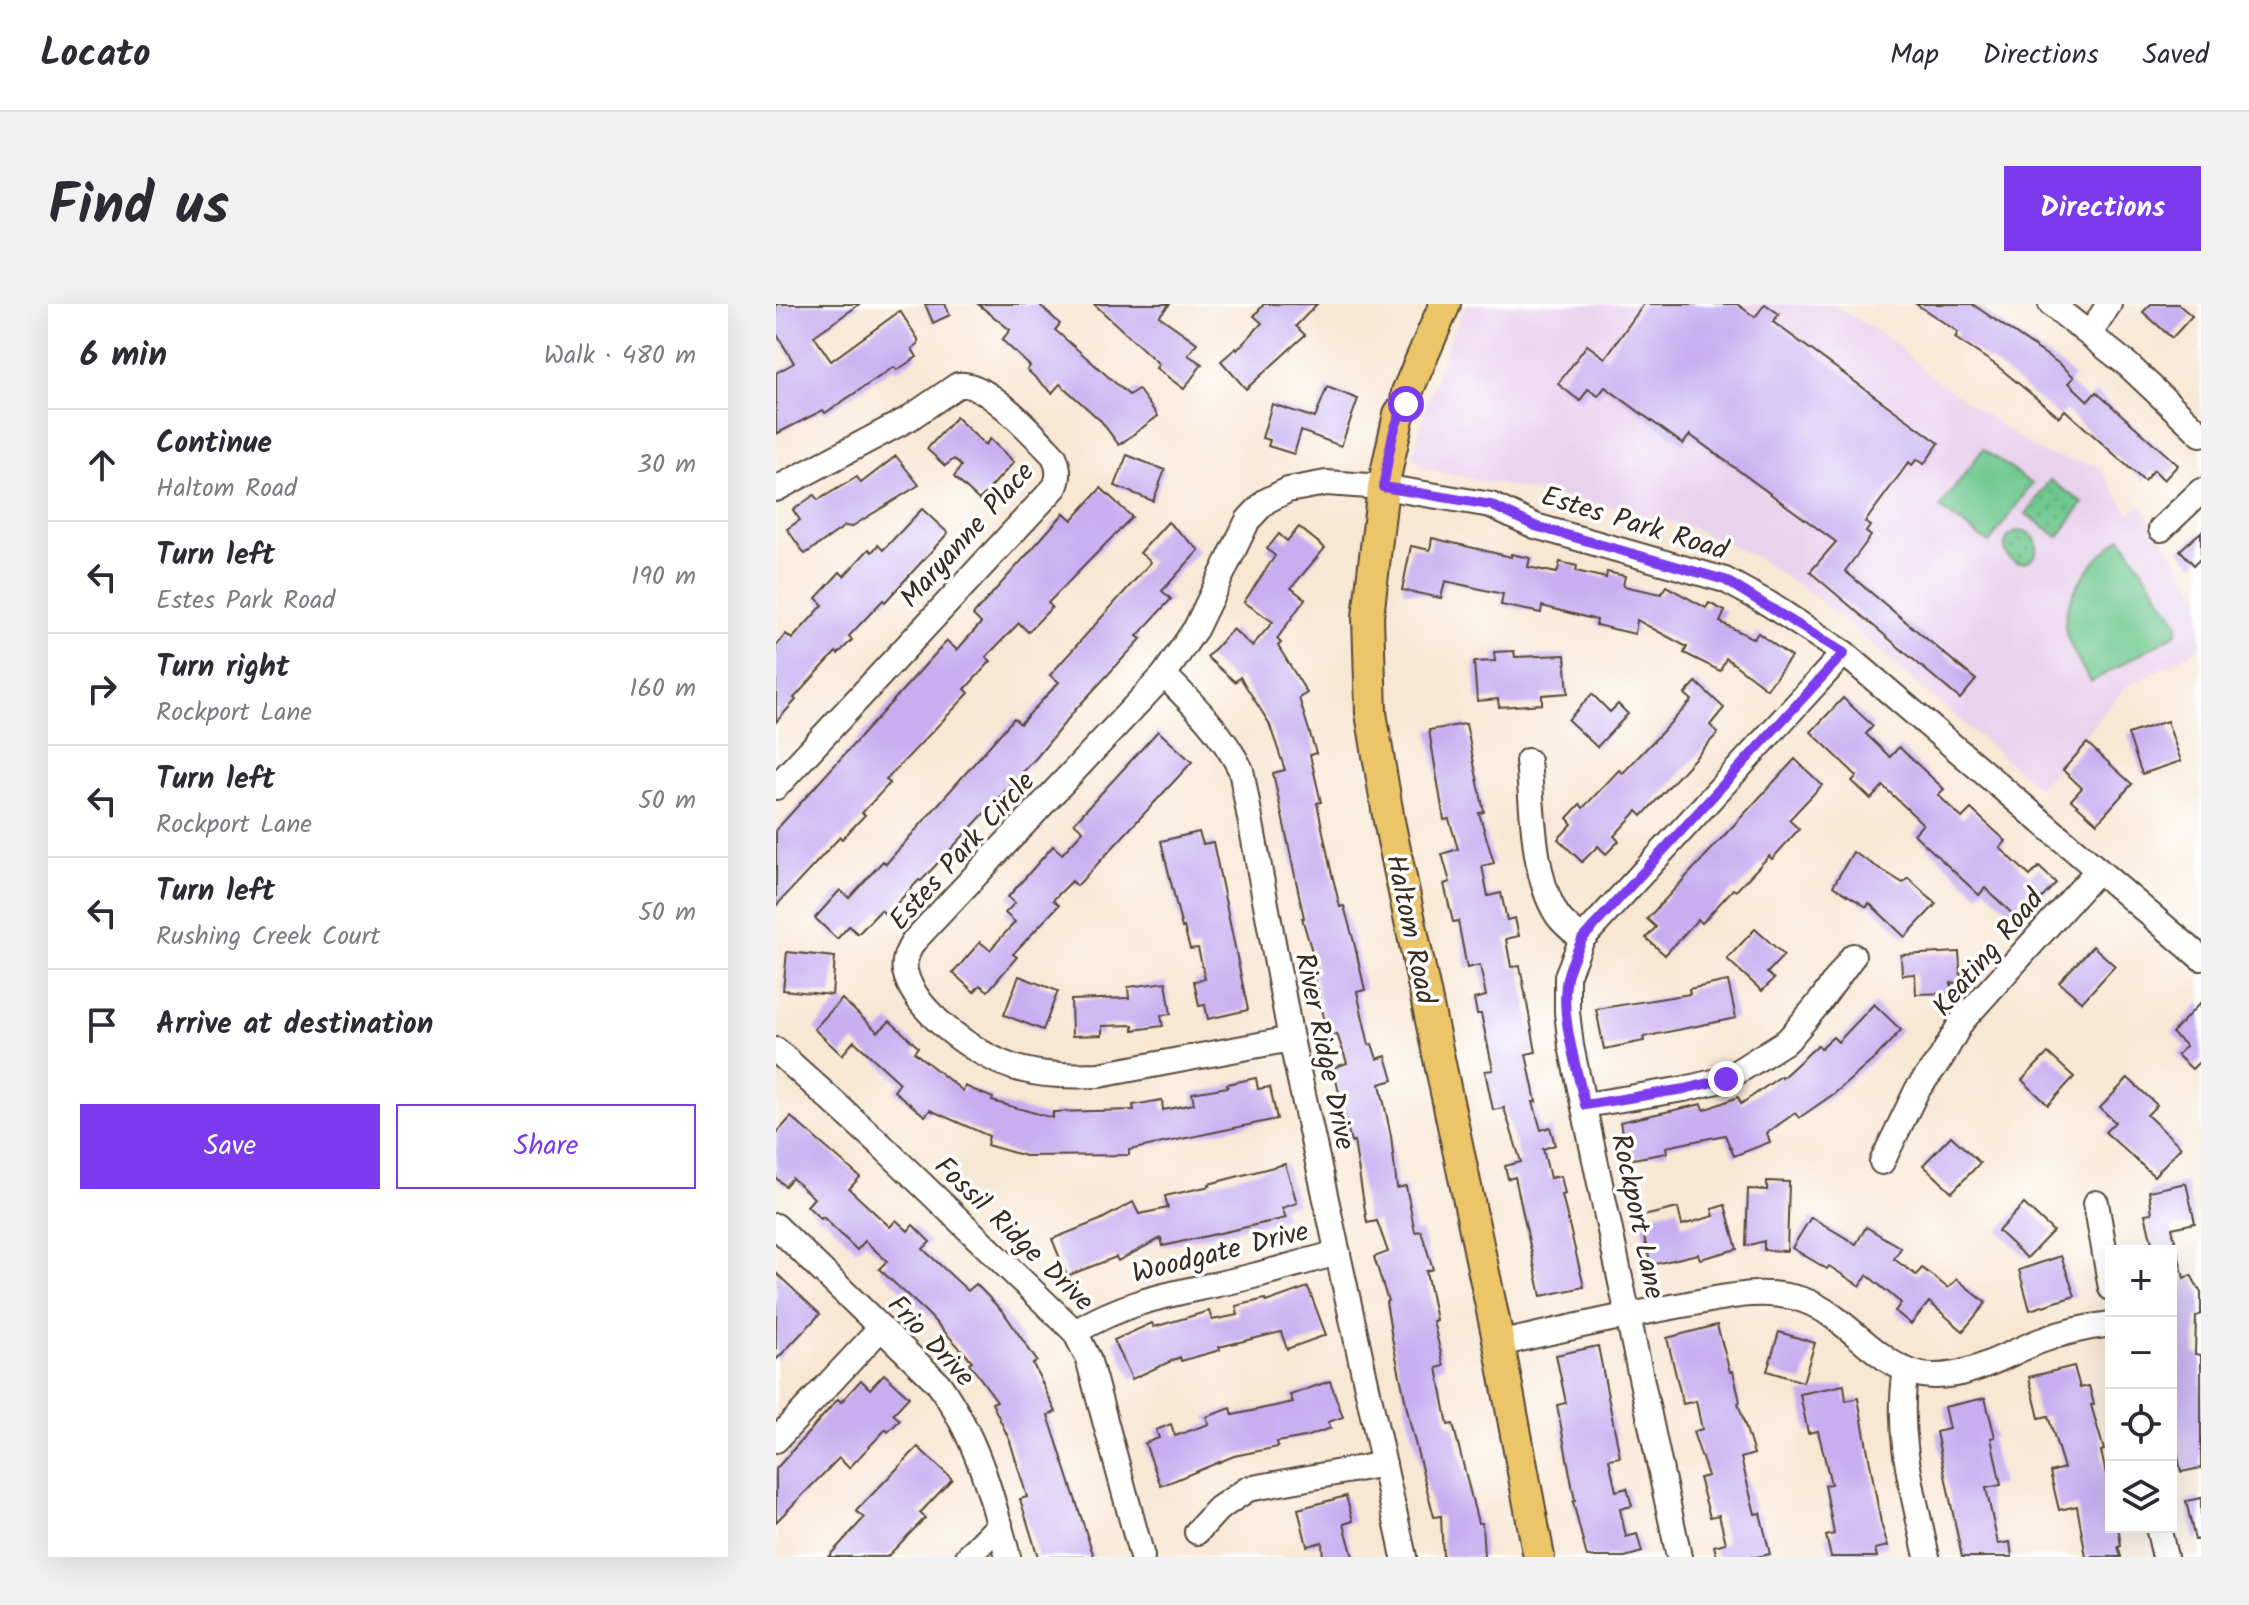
<!DOCTYPE html>
<html lang="en">
<head>
<meta charset="utf-8">
<style>
  :root { --surface:#fff; --page:#f2f2f3; --text:#2b2b33; --muted:#7c7c81; --line:#e1e1e2; --accent:#7c3aed }
  body { margin:0; font-family:Kalam,sans-serif; background:var(--page); color:var(--text) }
  .controls { position:absolute; right:24px; bottom:24px; display:grid; overflow:hidden; border-radius:0px; box-shadow:0 8px 32px #0002 }
  .controls button { width:72px; height:72px; display:grid; place-items:center; padding:0; border:0; border-bottom:2px solid var(--line); background:var(--surface); color:var(--text); font:40px sans-serif }
  .stop { position:absolute; width:24px; height:24px; margin:-18px; border:6px solid #7c3aed; border-radius:50%; background:#fff }
  .stop.end { background:#7c3aed; border-color:#fff; box-shadow:0 2px 8px #0008 }
  .list { margin:0; padding:0; list-style:none }
  h2 { display:flex; justify-content:space-between; align-items:center; height:104px; margin:0; padding:0 32px; font-size:34px }
  h2 small { font-size:26px; font-weight:400; color:var(--muted) }
  .list li { display:grid; grid-template-columns:52px 1fr auto; gap:24px; align-items:center; box-sizing:border-box; height:112px; padding:0 32px; border-top:2px solid var(--line) }
  .list b { display:block; font-size:30px; white-space:nowrap }
  .list p { margin:0; font-size:26px; white-space:nowrap; color:var(--muted) }
  .list em { font-size:26px; font-style:normal; color:var(--muted) }
  .actions { display:flex; gap:16px; padding:24px 32px }
  .actions a { flex:1; padding:18px 0; border:2px solid var(--accent); border-radius:0px; text-align:center; font-size:28px; color:var(--accent) }
  .actions .main { background:var(--accent); color:#fff }
  .icon { flex:none; width:44px; height:44px; fill:none; stroke:currentColor; stroke-width:2; stroke-linecap:round; stroke-linejoin:round }
  .map { position:relative; flex:none; width:1425px; height:1253px; overflow:hidden; border-radius:0px }
  header { display:flex; align-items:center; gap:48px; box-sizing:border-box; height:112px; padding:0 40px; background:var(--surface); border-bottom:2px solid var(--line) }
  header strong { font-size:38px }
  nav { display:flex; gap:44px; margin-inline-start:auto; font-size:28px }
  .intro { display:flex; align-items:center; justify-content:space-between; box-sizing:border-box; height:192px; padding:0 48px }
  h1 { margin:0; font-size:56px }
  .button { padding:20px 36px; border-radius:0px; background:var(--accent); color:#fff; font-size:28px; font-weight:700 }
  main { display:flex; gap:48px; padding:0 48px }
  aside { flex:1; background:var(--surface); border-radius:0px; box-shadow:0 8px 32px #0002 }
  .map>svg:first-child { display:block }
</style>
</head>
<body>
<header>
<strong>Locato</strong>
<nav><a>Map</a><a>Directions</a><a>Saved</a></nav>
</header>
<div class="intro"><h1>Find us</h1><a class="button">Directions</a></div>
<main>
<aside>
<h2>6 min<small>Walk · 480 m</small></h2>
<ul class="list">
<li><svg class="icon" aria-label="ahead" viewBox="0 0 24 24"><path d="M12 20V5M6 11l6-6 6 6"/></svg><div><b>Continue</b><p>Haltom Road</p></div><em>30 m</em></li>
<li><svg class="icon" aria-label="left" viewBox="0 0 24 24"><path d="M17 20v-9H6M10 6l-5 5 5 5"/></svg><div><b>Turn left</b><p>Estes Park Road</p></div><em>190 m</em></li>
<li><svg class="icon" aria-label="right" viewBox="0 0 24 24"><path d="M7 20v-9h11M14 6l5 5-5 5"/></svg><div><b>Turn right</b><p>Rockport Lane</p></div><em>160 m</em></li>
<li><svg class="icon" aria-label="left" viewBox="0 0 24 24"><path d="M17 20v-9H6M10 6l-5 5 5 5"/></svg><div><b>Turn left</b><p>Rockport Lane</p></div><em>50 m</em></li>
<li><svg class="icon" aria-label="left" viewBox="0 0 24 24"><path d="M17 20v-9H6M10 6l-5 5 5 5"/></svg><div><b>Turn left</b><p>Rushing Creek Court</p></div><em>50 m</em></li>
<li><svg class="icon" aria-label="arrive" viewBox="0 0 24 24"><path d="M6 21V4h12l-3 4 3 4H6"/></svg><div><b>Arrive at destination</b></div></li>
</ul>
<div class="actions"><a class="main">Save</a><a>Share</a></div>
</aside>
<div class="map">
<svg width="1425" height="1253" viewBox="0 0 1425 1253">
  <defs>
    <pattern id="park-dots" width="8" height="8" patternUnits="userSpaceOnUse" patternTransform="scale(2)"><rect width="8" height="8" fill="#6ec88f"/><path d="M2 2h.1M6 6h.1" fill="none" stroke="#5ca374" stroke-width="1.8" stroke-linecap="round"/></pattern>
  </defs>
  <rect width="100%" height="100%" fill="#fff"/>
  <filter id="ink" filterUnits="userSpaceOnUse"><feTurbulence type="fractalNoise" baseFrequency=".0125" numOctaves="2"/><feDisplacementMap in="SourceGraphic" scale="16" xChannelSelector="R" yChannelSelector="G"/><feConvolveMatrix kernelMatrix="1 2 1 2 8 2 1 2 1" color-interpolation-filters="sRGB"/></filter>
  <filter id="wash" filterUnits="userSpaceOnUse"><feTurbulence type="fractalNoise" baseFrequency=".006" numOctaves="4" result="noise"/><feDisplacementMap in="SourceGraphic" scale="32" xChannelSelector="R" yChannelSelector="G"/><feGaussianBlur stdDeviation="1.8" result="paint"/><feColorMatrix in="noise" values="0 0 0 0 0 0 0 0 0 0 0 0 0 0 0 0 0 1.4 0 .05"/><feComposite in="paint" operator="in"/></filter>
  <g filter="url(#wash)">
    <rect width="100%" height="100%" fill="#f7e7d3"/>
    <path fill="#e9d2ed" d="M690 0H1057L1115 36 1153 71 1265 149 1323 162 1353 209 1365 201 1425 292V343L1349 384 1263 484 1040 293 980 253 916 224 862 209 649 165 636 150 666 55Z"/>
    <g fill="#6ec88f" stroke="#547956" stroke-width="2">
      <path d="M1207 145 1256 180 1213 239 1164 204Z"/>
      <path d="M1345 233 1402 319 1401 329 1315 378C1306 364 1289 337 1289 321 1290 285 1320 254 1345 233Z"/>
    </g>
    <g fill="url(#park-dots)" stroke="#547956" stroke-width="2">
      <path d="M1274 176 1307 199 1283 233 1250 210Z"/>
      <circle cx="1245" cy="243" r="16"/>
    </g>
    <g id="blocks">
      <g fill="#c6aef0">
        <path d="M0 0H84L38 32 55 57 124 7 142 35V40L136 45 141 53 121 66 118 63 49 109 47 106 0 130V69L18 59 0 29Z"/>
        <path d="M149 0H169L174 11 157 19Z"/>
        <path d="M202 0H263L284 20 279 26 353 91 362 85 382 112 343 141 325 117 284 80 276 89 251 66 254 62 226 36 234 26Z"/>
        <path d="M318 0H394L383 12 421 39 412 51 426 60 408 85 380 64 383 60Z"/>
        <path d="M488 0H541L520 22 529 31 470 85 445 57 460 44 461 46 486 19 478 12Z"/>
        <path d="M868 0H961L979 13 989 0 1003 10 997 18 1163 139 1148 160 1141 155 1136 161 1133 158 1089 218 1094 222 1090 228 1095 232 1069 267 1200 376 1184 395 1034 268 1060 238 914 131 907 140 829 83 822 92 812 85 804 97 782 80 811 41 829 54Z"/>
        <path d="M1140 0H1196L1285 61 1298 73 1293 79 1312 97 1320 88 1402 161 1388 176 1378 166 1368 177 1289 106 1283 113 1220 61 1179 34 1182 28Z"/>
        <path d="M1375 0H1402L1416 12 1396 34 1367 8Z"/>
        <path d="M551 83 582 95 565 142 525 127 518 150 492 142 494 136 486 134 496 100 539 114Z"/>
        <path d="M180 113 209 141 214 135 238 158 203 196 178 173 185 162 178 155 169 162 151 145Z"/>
        <path d="M351 151 389 166 377 197 339 182Z"/>
        <path d="M120 152 143 181 75 223 69 222 29 250 11 225 24 216 17 206 38 191 42 196 81 173 85 179Z"/>
        <path d="M325 184 356 213 272 299 276 303 252 328 243 319 210 353 215 357 189 385 193 389 110 476 114 479 86 509 89 511 66 535 64 533 0 602V526L171 337 181 346 205 319 197 311 288 209 296 216Z"/>
        <path d="M146 205 172 229 109 298 107 296 73 332 76 336 62 350 60 348 18 394 20 396 0 418V342L10 330 16 335 47 301 40 294 64 268 68 272 93 245 96 248 102 241 107 246Z"/>
        <path d="M392 218 423 246 386 287 395 295 361 332 365 335 300 405 261 453 145 577 143 576 110 611 105 606 82 630 73 622 61 635 39 614 64 586 73 594 107 557 110 560 238 414 244 420 283 378 274 371 375 258 364 249Z"/>
        <path d="M523 223 549 244 515 284 529 295 501 335 505 339 502 342 531 389 523 394 540 449 534 451 545 498 541 499 554 562 564 603 568 602 578 638 589 686 581 688 593 741 596 740 601 755 610 752 617 776 604 780 615 832 621 884 630 882 639 928 645 927 657 965 650 967 660 1016 657 1017 668 1062 661 1064 672 1121 677 1120 702 1219H706L708 1253H667L665 1212 658 1213 634 1119 616 1034 610 998 612 997 598 953 612 948 601 917 591 919 578 837 575 838 557 764 571 759 561 730 552 732 538 669 542 668 526 614H528L497 469 509 466 493 419 464 373 459 378 431 353 457 325 476 342 497 318 468 298 499 252 491 245 503 230 511 237Z"/>
        <path d="M1425 228V254L1418 261 1404 246Z"/>
        <path d="M656 234 735 253V250L754 254 752 263 781 269 784 258 801 262 800 267 830 274 831 268 849 272 847 282 885 290 890 282 930 304 933 299 949 307 944 318 978 335 982 329 1015 353 991 385 950 354 944 367 908 349 911 343 861 316 859 330 820 321 821 316 766 302 765 309 725 301 727 290 669 277 665 294 626 286 635 242 654 246Z"/>
        <path d="M738 347 739 353 789 351 792 389 766 391V400L723 403 722 395 701 397 698 358 719 357 718 348Z"/>
        <path d="M920 378 948 404 934 421 942 429 866 512 861 507 838 532 843 537 830 550 822 542 806 558 782 535 796 520 791 514 804 500 807 504 843 466 847 469 886 428 916 396 909 390Z"/>
        <path d="M816 390 834 408 842 400 852 410 821 443 792 416Z"/>
        <path d="M1067 394 1097 422 1090 430 1114 453 1123 443 1168 485 1162 491 1186 514 1195 505 1230 537 1224 544 1254 572 1263 563 1280 579 1244 617 1209 584 1203 591 1138 530 1147 520 1107 482 1095 495 1076 477 1081 472 1035 428Z"/>
        <path d="M1391 417 1405 457 1366 470 1352 430Z"/>
        <path d="M690 420 708 508 703 509 718 559 706 562 712 592 725 589 731 616 739 614 743 632 730 635 735 663 744 662 760 748 750 750 760 798H757L765 826 774 823 779 841 767 845 774 874 785 872 789 890 786 891 808 983 765 992 739 873 732 875 729 862 745 858 728 804 717 806 709 767 717 766 705 710H701L698 695 710 692 704 661 691 664 682 617 677 618 668 580 674 578 666 550 682 545 673 515 668 516 653 426Z"/>
        <path d="M382 427 416 458 301 582 296 577 277 596 283 601 237 650 241 653 212 687 204 681 198 688 177 669 204 638 214 646 239 618 229 609 239 599 232 593 277 542 286 550 307 527 298 519Z"/>
        <path d="M1311 439 1356 480 1321 519 1295 496 1306 484 1287 466Z"/>
        <path d="M1019 455 1046 481 1013 516 1023 525 996 555 993 552 960 587 957 585 926 619 922 615 889 651 870 634 880 623 871 615Z"/>
        <path d="M423 528 427 540 437 538 472 706 432 715 429 701 423 702 418 677 429 675 422 644 414 645 408 623 406 624 385 537Z"/>
        <path d="M1077 548 1127 579 1132 574 1160 600 1129 633 1093 599 1091 603 1057 582Z"/>
        <path d="M979 625 1008 651 991 669 998 675 986 687 951 655Z"/>
        <path d="M1317 642 1339 662 1306 698 1283 678Z"/>
        <path d="M11 648 59 653 56 691 7 686Z"/>
        <path d="M1183 648 1185 678 1175 679V689L1140 690 1139 670 1126 671 1125 651Z"/>
        <path d="M243 672 282 687 267 726 228 711Z"/>
        <path d="M952 677 960 714 867 733 868 737 828 745 820 705 914 690 913 685Z"/>
        <path d="M390 678 395 710 385 711 387 722 357 726V721L326 722V731L296 732 295 696 353 694 352 683Z"/>
        <path d="M66 695 102 728 114 717 142 743 138 748 187 787 189 782 217 794 216 797 277 814V808L358 806 357 801 386 796 387 806 418 800 416 789 452 783 451 780 480 774 482 785 494 783 501 815 353 846V851L249 852 211 841 213 832 154 806 149 812 118 787 124 779 78 737 66 751 38 725Z"/>
        <path d="M1425 698V756L1416 765 1401 751 1410 742 1396 729Z"/>
        <path d="M1098 700 1125 726 1098 755 1059 789 1023 814 1019 809 991 829 994 838 958 852 949 831 890 843 891 849 851 856 844 818 926 800 928 806 962 793 965 800 1005 772 1006 774 1042 741 1045 744 1057 733 1062 738Z"/>
        <path d="M1272 749 1298 773 1272 801 1246 776Z"/>
        <path d="M1352 774 1381 801 1371 811 1405 843 1378 872 1329 828 1339 818 1324 804Z"/>
        <path d="M15 813 84 873 73 885 114 923 120 916 132 927 137 921 154 938 147 945 192 987 200 980 228 1009 261 1057 257 1060 280 1108 272 1111 318 1253H262L244 1195 251 1193 234 1137 216 1099 221 1097 193 1059 196 1057 151 1009 103 965 111 957 89 937 81 946 47 913 45 915 31 902 38 894 16 874 9 882 0 874V830Z"/>
        <path d="M1175 832 1204 859 1176 888 1147 861Z"/>
        <path d="M509 860 521 899 506 904 510 914 387 942 385 934 342 957 340 953 291 972 276 935 324 916 357 898 363 910 392 904 389 892 434 882 433 880Z"/>
        <path d="M991 877 1013 878 1011 947 988 946V937L970 942 972 885 991 886Z"/>
        <path d="M1410 879 1419 919 1396 924 1408 974 1415 971 1425 989V1010L1420 1013 1419 1050 1425 1051V1164L1405 1168 1395 1115V947H1378L1369 910 1376 909 1373 887Z"/>
        <path d="M1248 900 1277 927 1251 954 1222 927Z"/>
        <path d="M949 901 961 945 924 955 922 950 875 961 863 913 902 904 906 921 938 912 936 905Z"/>
        <path d="M1035 913 1080 940 1090 923 1125 944 1118 955 1140 971 1146 964 1172 984 1181 975 1210 999 1187 1027 1153 998 1135 1020 1119 1007 1125 999 1091 971 1084 982 1053 962 1051 965 1016 944Z"/>
        <path d="M1285 952 1299 992 1254 1006 1243 966Z"/>
        <path d="M0 969 44 1010 0 1056Z"/>
        <path d="M532 983 550 1031 511 1045 505 1028 443 1043 444 1046 405 1057 404 1053 356 1075 338 1036 376 1019 378 1023 433 1007 436 1016 462 1011 460 1002 489 995 490 998Z"/>
        <path d="M941 1021 954 1068 957 1067 964 1098 962 1099 978 1150 965 1154 979 1210 984 1209 994 1250 981 1253H941L938 1242 950 1239 943 1211 934 1213 923 1174 932 1172 917 1128 926 1125 920 1097 907 1100 891 1034Z"/>
        <path d="M1003 1028 1039 1039 1027 1078 991 1067Z"/>
        <path d="M822 1042 844 1153 833 1155 840 1187 851 1184 856 1202 844 1205 850 1233 861 1230 866 1248 849 1253H811L797 1198 799 1197 781 1101 790 1099 780 1051Z"/>
        <path d="M1298 1062 1304 1084 1313 1082 1318 1100 1315 1101 1328 1146 1325 1147 1335 1193V1223H1342L1345 1242 1342 1243 1345 1253H1310L1301 1202 1283 1206 1274 1168 1288 1164 1272 1112 1263 1114 1253 1073Z"/>
        <path d="M108 1070 133 1093 117 1110 124 1116 112 1128 110 1125 73 1164 63 1154 0 1218V1165L62 1095 65 1098 85 1076 94 1085Z"/>
        <path d="M554 1077 567 1113 552 1118 555 1124 529 1133 501 1138 502 1143 458 1152 385 1182 369 1139 383 1134 380 1126 395 1120 399 1132 433 1120 430 1113 455 1104 457 1111 517 1098 514 1091Z"/>
        <path d="M1068 1081 1070 1097 1082 1094 1105 1219 1112 1242 1099 1245 1101 1253H1055L1050 1232 1058 1230 1049 1181 1055 1180 1042 1127 1032 1129 1024 1090Z"/>
        <path d="M1209 1094 1219 1133 1215 1134 1225 1181 1210 1184 1222 1240 1234 1238 1236 1253H1186L1160 1128 1173 1125 1168 1103Z"/>
        <path d="M142 1143 176 1175 144 1209 149 1214 111 1253H52L88 1214 80 1207Z"/>
        <path d="M570 1192 577 1217 568 1220 577 1253H547L546 1238 531 1242 522 1205Z"/>
        <path d="M1425 1194V1235L1419 1236 1410 1197Z"/>
      </g>
    </g>
  </g>
  <g filter="url(#ink)">
    <use href="#blocks" fill-opacity="0" stroke="#574639" stroke-width="2"/>
    <g fill="none" stroke-linecap="round" stroke-linejoin="round">
      <defs>
        <g id="minor">
          <path d="M1275 0 1352 61 1425 130"/>
          <path d="M1314 30 1333 0"/>
          <path d="M0 185 132 115 182 81C210 76 259 132 278 152 283 163 284 172 279 183L0 483"/>
          <path d="M1385 225 1425 187"/>
          <path d="M388 371C418 401 446 428 465 466L515 735 628 1253"/>
          <path d="M752 457C757 502 756 570 780 609 785 619 798 627 806 635"/>
          <path d="M515 735 323 771C295 772 264 772 237 763 200 751 138 708 129 667 127 656 132 647 137 638L388 371 420 324 472 216 490 197 512 186 550 179 607 183 715 201 759 222 949 276 993 300 1068 349 1425 654"/>
          <path d="M0 746 104 840 299 1028 312 1054 366 1253"/>
          <path d="M809 801 908 785 950 775 1012 736 1043 699 1077 652"/>
          <path d="M1106 858 1141 786 1165 754 1186 717 1322 566"/>
          <path d="M1320 899 1335 984"/>
          <path d="M0 922 162 1079C200 1132 216 1191 232 1253"/>
          <path d="M299 1028C360 991 410 989 477 972 505 965 534 956 562 949"/>
          <path d="M723 1040C782 1026 841 1013 901 1002 943 995 985 982 1027 996 1072 1011 1108 1072 1156 1072 1196 1073 1228 1051 1264 1037 1287 1028 1311 1023 1335 1020"/>
          <path d="M1130 1066C1119 1130 1138 1191 1151 1253"/>
          <path d="M0 1136 105 1024"/>
          <path d="M1382 1223 1389 1253"/>
          <path d="M421 1228 442 1205 472 1185 608 1160"/>
          <path d="M192 1253 224 1220"/>
          <path d="M903 1253 795 742 791 708V672L806 635 1068 349"/>
        </g>
        <path id="major" d="M669 0 631 88 630 100 623 110 607 183 592 313 595 409 613 517 723 1040 763 1253"/>
      </defs>
      <use href="#minor" stroke="#574639" stroke-width="28"/>
      <use href="#major" stroke="#574639" stroke-width="34"/>
      <use href="#minor" stroke="#fff" stroke-width="24"/>
      <use href="#major" stroke="#edc569" stroke-width="30"/>
    </g>
  </g>
  <g fill="none" stroke-linecap="round" stroke-linejoin="round" filter="url(#ink)">
    <path stroke="#7c3aed" stroke-width="10" d="M630 100C614 124 613 156 607 183L715 201 759 222 949 276 1068 349 806 635C802 646 795 658 792 670 782 706 801 765 809 801L908 785 950 775"/>
  </g>
  <g text-anchor="middle" stroke-width="7" stroke-linejoin="round" paint-order="stroke">
    <g font-size="28" fill="#3b2a1e" stroke="#fff">
      <text transform="translate(859 218) rotate(17)" y="10">Estes Park Road</text>
      <text transform="translate(190 230) rotate(-48)" y="10">Maryanne Place</text>
      <text transform="translate(185 546) rotate(-48)" y="10">Estes Park Circle</text>
      <text transform="translate(636 625) rotate(78)" y="10">Haltom Road</text>
      <text transform="translate(1211 648) rotate(-50)" y="10">Keating Road</text>
      <text transform="translate(550 747) rotate(78)" y="10">River Ridge Drive</text>
      <text transform="translate(863 912) rotate(78)" y="10">Rockport Lane</text>
      <text transform="translate(239 929) rotate(44)" y="10">Fossil Ridge Drive</text>
      <text transform="translate(444 947) rotate(-14)" y="10">Woodgate Drive</text>
      <text transform="translate(156 1036) rotate(47)" y="10">Frio Drive</text>
    </g>
  </g>
</svg>
<div class="controls">
<button>+</button>
<button>−</button>
<button><svg class="icon" aria-label="locate" viewBox="0 0 24 24"><circle cx="12" cy="12" r="6"/><path d="M12 2v4M12 18v4M2 12h4M18 12h4"/></svg></button>
<button><svg class="icon" aria-label="layers" viewBox="0 0 24 24"><path d="M12 4l9 5-9 5-9-5zM3 14l9 5 9-5"/></svg></button>
</div>
<div class="stop" style="left:630px;top:100px"></div>
<div class="stop end" style="left:950px;top:775px"></div>
</div>
</main>
</body>
</html>
